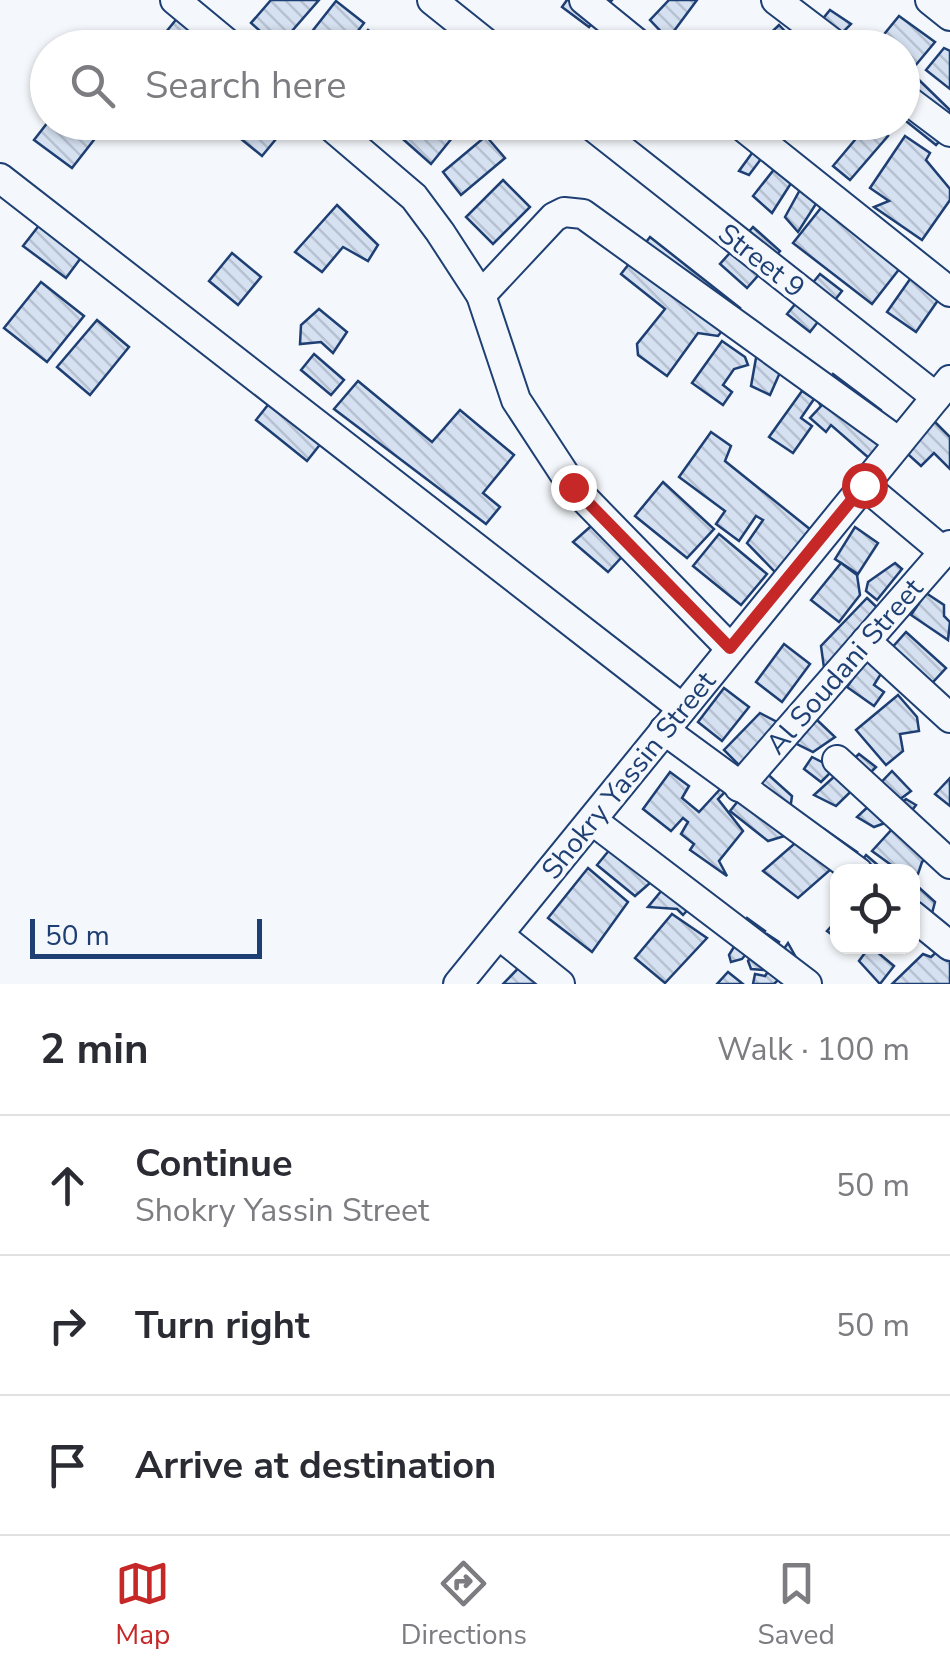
<!DOCTYPE html>
<html lang="en">
<head>
<meta charset="utf-8">
<style>
  :root { --surface:#fff; --page:#f7f7f7; --text:#2b2b33; --muted:#7c7c81; --line:#e1e1e2; --accent:#c62828 }
  body { margin:0; font-family:"Nunito Sans",sans-serif; background:var(--page); color:var(--text) }
  .controls { position:absolute; right:30px; bottom:30px; display:grid; overflow:hidden; border-radius:20px; box-shadow:0 2px 8px #0004 }
  .controls button { width:90px; height:90px; display:grid; place-items:center; padding:0; border:0; border-bottom:2px solid var(--line); background:var(--surface); color:var(--text); font:50px sans-serif }
  .scale { position:absolute; left:30px; bottom:25px; width:232px; box-sizing:border-box; padding-left:10px; border:5px solid #1d3f73; border-top:0; font-size:28px; line-height:35px; white-space:nowrap; color:#1d3f73; -webkit-text-stroke:8px #f4f7fb; paint-order:stroke }
  .stop { position:absolute; width:30px; height:30px; margin:-22px; border:8px solid #c62828; border-radius:50%; background:#fff }
  .stop.end { background:#c62828; border-color:#fff; box-shadow:0 2px 10px #0008 }
  .list { margin:0; padding:0; list-style:none }
  h2 { display:flex; justify-content:space-between; align-items:center; height:130px; margin:0; padding:0 40px; font-size:42px }
  h2 small { font-size:32px; font-weight:400; color:var(--muted) }
  .list li { display:grid; grid-template-columns:65px 1fr auto; gap:30px; align-items:center; box-sizing:border-box; height:140px; padding:0 40px; border-top:2px solid var(--line) }
  .list b { display:block; font-size:38px; white-space:nowrap }
  .list p { margin:0; font-size:32px; white-space:nowrap; color:var(--muted) }
  .list em { font-size:32px; font-style:normal; color:var(--muted) }
  .icon { flex:none; width:55px; height:55px; fill:none; stroke:currentColor; stroke-width:2; stroke-linecap:round; stroke-linejoin:round }
  .map { position:relative; flex:none; width:950px; height:984px; overflow:hidden }
  .search { position:absolute; background:var(--surface); box-shadow:0 2px 8px #0004; left:30px; right:30px; top:30px; height:110px; display:flex; align-items:center; gap:25px; box-sizing:border-box; padding:0 35px; border-radius:55px; color:var(--muted); font-size:38px }
  .sheet { height:550px; background:var(--surface) }
  nav { display:flex; justify-content:space-around; align-items:center; box-sizing:border-box; height:140px; border-top:2px solid var(--line); background:var(--surface); font-size:28px; color:var(--muted) }
  nav a { display:grid; justify-items:center; gap:5px }
  nav .on { color:var(--accent) }
  .map>svg:first-child { display:block }
</style>
</head>
<body>
<div class="map">
<svg width="950" height="984" viewBox="0 0 950 984">
  <defs>
    <pattern id="building-back-hatch" width="6" height="6" patternUnits="userSpaceOnUse" patternTransform="scale(2.5)"><rect width="6" height="6" fill="#d5e0f0"/><path d="M-1 5l2 2M0 0l6 6M5-1l2 2" fill="none" stroke="#b6c1d1"/></pattern>
  </defs>
  <rect width="100%" height="100%" fill="#f4f7fb"/>
  <g fill="url(#building-back-hatch)" stroke="#1d3f73" stroke-width="2.5">
    <path d="M192 0H197L221 20 199 48H153Z"/>
    <path d="M271 0H319L278 47 251 23Z"/>
    <path d="M567 0H612L589 27 562 7Z"/>
    <path d="M669 0H697L668 39 650 20Z"/>
    <path d="M336 1 364 23 345 48H299Z"/>
    <path d="M830 10 851 24 841 34 857 48H820L807 38Z"/>
    <path d="M899 16 935 42 915 66 902 59V48H885L877 43Z"/>
    <path d="M779 25 801 48H755Z"/>
    <path d="M368 30 390 48H353Z"/>
    <path d="M448 31 469 48H434Z"/>
    <path d="M944 48 950 51V89L926 70Z"/>
    <path d="M918 79 950 110V130L936 145 902 118V96Z"/>
    <path d="M48 122H79L97 136 72 168 34 140Z"/>
    <path d="M184 122H211L200 136Z"/>
    <path d="M245 122H290L262 156 235 134Z"/>
    <path d="M418 122H465L431 164 404 140Z"/>
    <path d="M870 122 888 136 850 180 833 166Z"/>
    <path d="M486 136 505 158 461 195 443 172Z"/>
    <path d="M905 136 930 153 926 160 950 189V200L922 240 874 207 889 201 870 188Z"/>
    <path d="M755 149 764 155 749 175 739 171Z"/>
    <path d="M787 153 802 166 772 213 753 196Z"/>
    <path d="M812 168 830 182 798 232 785 217Z"/>
    <path d="M503 180 530 207 493 244 466 217Z"/>
    <path d="M832 194 911 254 872 304 793 243Z"/>
    <path d="M337 205 378 245 368 261 343 247 322 272 295 252Z"/>
    <path d="M44 219 86 251 66 278 23 246Z"/>
    <path d="M753 227 780 251 747 288 720 264Z"/>
    <path d="M650 237 740 308 718 336 698 333 667 376 638 355 637 344 665 309 621 274Z"/>
    <path d="M232 253 261 277 238 305 209 281Z"/>
    <path d="M922 262 950 283 916 332 887 312Z"/>
    <path d="M820 274 842 291 810 332 787 314Z"/>
    <path d="M41 282 84 316 47 362 4 328Z"/>
    <path d="M319 309 347 332 333 353 321 342 300 344 301 325Z"/>
    <path d="M97 320 129 347 90 395 57 367Z"/>
    <path d="M722 341 745 357 748 365 734 369 723 385 732 392 723 405 692 383Z"/>
    <path d="M765 350 782 368 770 395 751 386 756 358Z"/>
    <path d="M314 354 344 380 331 395 301 370Z"/>
    <path d="M833 374 881 410 880 448 870 459 831 425 826 432 810 418 821 406 815 396Z"/>
    <path d="M358 381 432 442 460 410 514 455 483 493 500 507 486 524 334 409Z"/>
    <path d="M802 391 814 399 801 418 812 426 793 453 769 437Z"/>
    <path d="M275 396 326 437 307 461 256 420Z"/>
    <path d="M929 416 950 437V469L934 453 921 466 900 447Z"/>
    <path d="M711 432 731 446 725 461 811 530 776 573 747 543 763 520 756 516 739 541 716 524 725 511 679 477Z"/>
    <path d="M663 482 714 529 687 558 635 516Z"/>
    <path d="M598 520 631 547 608 572 573 542Z"/>
    <path d="M855 527 878 543 858 574 835 559Z"/>
    <path d="M719 534 767 574 741 605 693 566Z"/>
    <path d="M841 563 857 575 860 595 839 622 811 600Z"/>
    <path d="M895 563 902 569 877 600 866 591 868 582Z"/>
    <path d="M926 593 944 605V616L950 622 948 640 911 615Z"/>
    <path d="M867 598 882 612 825 675 821 646Z"/>
    <path d="M906 632 946 668 922 694 882 659Z"/>
    <path d="M784 644 810 664 782 702 756 682Z"/>
    <path d="M866 660 882 672 874 685 884 692 874 706 847 687Z"/>
    <path d="M724 688 749 707 722 741 698 722Z"/>
    <path d="M898 695 917 717 919 731 900 734 903 751 886 765 856 730Z"/>
    <path d="M760 713 785 726 743 769 724 750Z"/>
    <path d="M816 719 835 737 813 752 795 743Z"/>
    <path d="M832 751 848 755 821 782 804 769 812 757 822 762Z"/>
    <path d="M859 754 876 767 836 806 814 795Z"/>
    <path d="M763 770 792 796 790 810 801 831 768 841 730 811Z"/>
    <path d="M892 771 911 791 899 800 872 792Z"/>
    <path d="M670 772 689 786 682 798 699 812 723 786 728 789 718 799 743 831 719 861 727 876 690 850 694 844 681 834 688 822 683 818 671 831 643 809Z"/>
    <path d="M950 778V806L935 794Z"/>
    <path d="M906 799 916 805 910 813 935 850 922 862 918 874 901 872 872 851 893 828 885 823 874 827 857 817 873 802 887 815Z"/>
    <path d="M824 829 857 852 836 876 831 869 798 898 763 871 801 838 811 844Z"/>
    <path d="M625 831 665 870 635 896 597 865Z"/>
    <path d="M866 855 886 872H854Z"/>
    <path d="M588 868 628 902 592 952 548 918Z"/>
    <path d="M677 872 703 893 683 915 677 909 648 907Z"/>
    <path d="M915 884 935 902 931 917 912 931Z"/>
    <path d="M672 914 707 938 665 983 635 958Z"/>
    <path d="M747 918 765 931 742 959 731 962 729 955 737 942 731 937Z"/>
    <path d="M838 919V939L827 931Z"/>
    <path d="M767 934 779 942 763 970 751 969 748 961Z"/>
    <path d="M950 940V984H892L923 954 931 957Z"/>
    <path d="M788 943 798 961 774 984H753L755 974 765 976Z"/>
    <path d="M870 946 894 966 880 984 859 961Z"/>
    <path d="M535 951 540 984H503Z"/>
    <path d="M728 972 743 984H717Z"/>
  </g>
  <g fill="none" stroke-linecap="round" stroke-linejoin="round">
    <defs>
      <g id="street">
        <path d="M175 0 233 48"/>
        <path d="M432 0 492 48"/>
        <path d="M584 0 643 48"/>
        <path d="M776 0 839 48"/>
        <path d="M930 0 950 16"/>
        <path d="M902 96 950 132"/>
        <path d="M326 122 414 197 440 232 481 295 516 400 573 487 730 648"/>
        <path d="M587 122 936 397"/>
        <path d="M737 122 950 292"/>
        <path d="M0 178 682 708"/>
        <path d="M481 295 554 217 564 212 583 214 899 442"/>
        <path d="M864 485 944 552"/>
        <path d="M866 641 950 718"/>
        <path d="M664 730 858 872"/>
        <path d="M837 760 950 864"/>
        <path d="M739 787 950 545"/>
        <path d="M593 821 807 984"/>
        <path d="M912 915 950 946"/>
        <path d="M499 935 560 984"/>
        <path d="M458 984 950 380"/>
      </g>
    </defs>
    <use href="#street" stroke="#1d3f73" stroke-width="32"/>
    <use href="#street" stroke="#f4f7fb" stroke-width="28"/>
  </g>
  <g fill="none" stroke-linecap="round" stroke-linejoin="round">
    <path stroke="#c62828" stroke-width="12" d="M573 487 730 648 864 485"/>
  </g>
  <g text-anchor="middle" stroke-width="8" stroke-linejoin="round" paint-order="stroke">
    <g font-size="28" fill="#1d3f73" stroke="#f4f7fb">
      <text transform="translate(762 260) rotate(38)" y="10">Street 9</text>
      <text transform="translate(844 666) rotate(-49)" y="10">Al Soudani Street</text>
      <text transform="translate(628 775) rotate(-51)" y="10">Shokry Yassin Street</text>
    </g>
  </g>
</svg>
<div class="controls">
<button><svg class="icon" aria-label="locate" viewBox="0 0 24 24"><circle cx="12" cy="12" r="6"/><path d="M12 2v4M12 18v4M2 12h4M18 12h4"/></svg></button>
</div>
<div class="scale">50 m</div>
<div class="stop" style="left:864px;top:485px"></div>
<div class="stop end" style="left:573px;top:487px"></div>
<div class="search"><svg class="icon" aria-label="search" viewBox="0 0 24 24"><circle cx="10" cy="10" r="6"/><path d="M15 15l6 6"/></svg>Search here</div>
</div>
<section class="sheet">
<h2>2 min<small>Walk · 100 m</small></h2>
<ul class="list">
<li><svg class="icon" aria-label="ahead" viewBox="0 0 24 24"><path d="M12 20V5M6 11l6-6 6 6"/></svg><div><b>Continue</b><p>Shokry Yassin Street</p></div><em>50 m</em></li>
<li><svg class="icon" aria-label="right" viewBox="0 0 24 24"><path d="M7 20v-9h11M14 6l5 5-5 5"/></svg><div><b>Turn right</b></div><em>50 m</em></li>
<li><svg class="icon" aria-label="arrive" viewBox="0 0 24 24"><path d="M6 21V4h12l-3 4 3 4H6"/></svg><div><b>Arrive at destination</b></div></li>
</ul>
</section>
<nav>
<a class="on"><svg class="icon" aria-label="map" viewBox="0 0 24 24"><path d="M3 6l6-2 6 2 6-2v14l-6 2-6-2-6 2zM9 4v14M15 6v14"/></svg>Map</a>
<a><svg class="icon" aria-label="directions" viewBox="0 0 24 24"><path d="M12 3l9 9-9 9-9-9zM9 14v-3h6M13 9l2 2-2 2"/></svg>Directions</a>
<a><svg class="icon" aria-label="saved" viewBox="0 0 24 24"><path d="M7 4h10v16l-5-4-5 4z"/></svg>Saved</a>
</nav>
</body>
</html>
